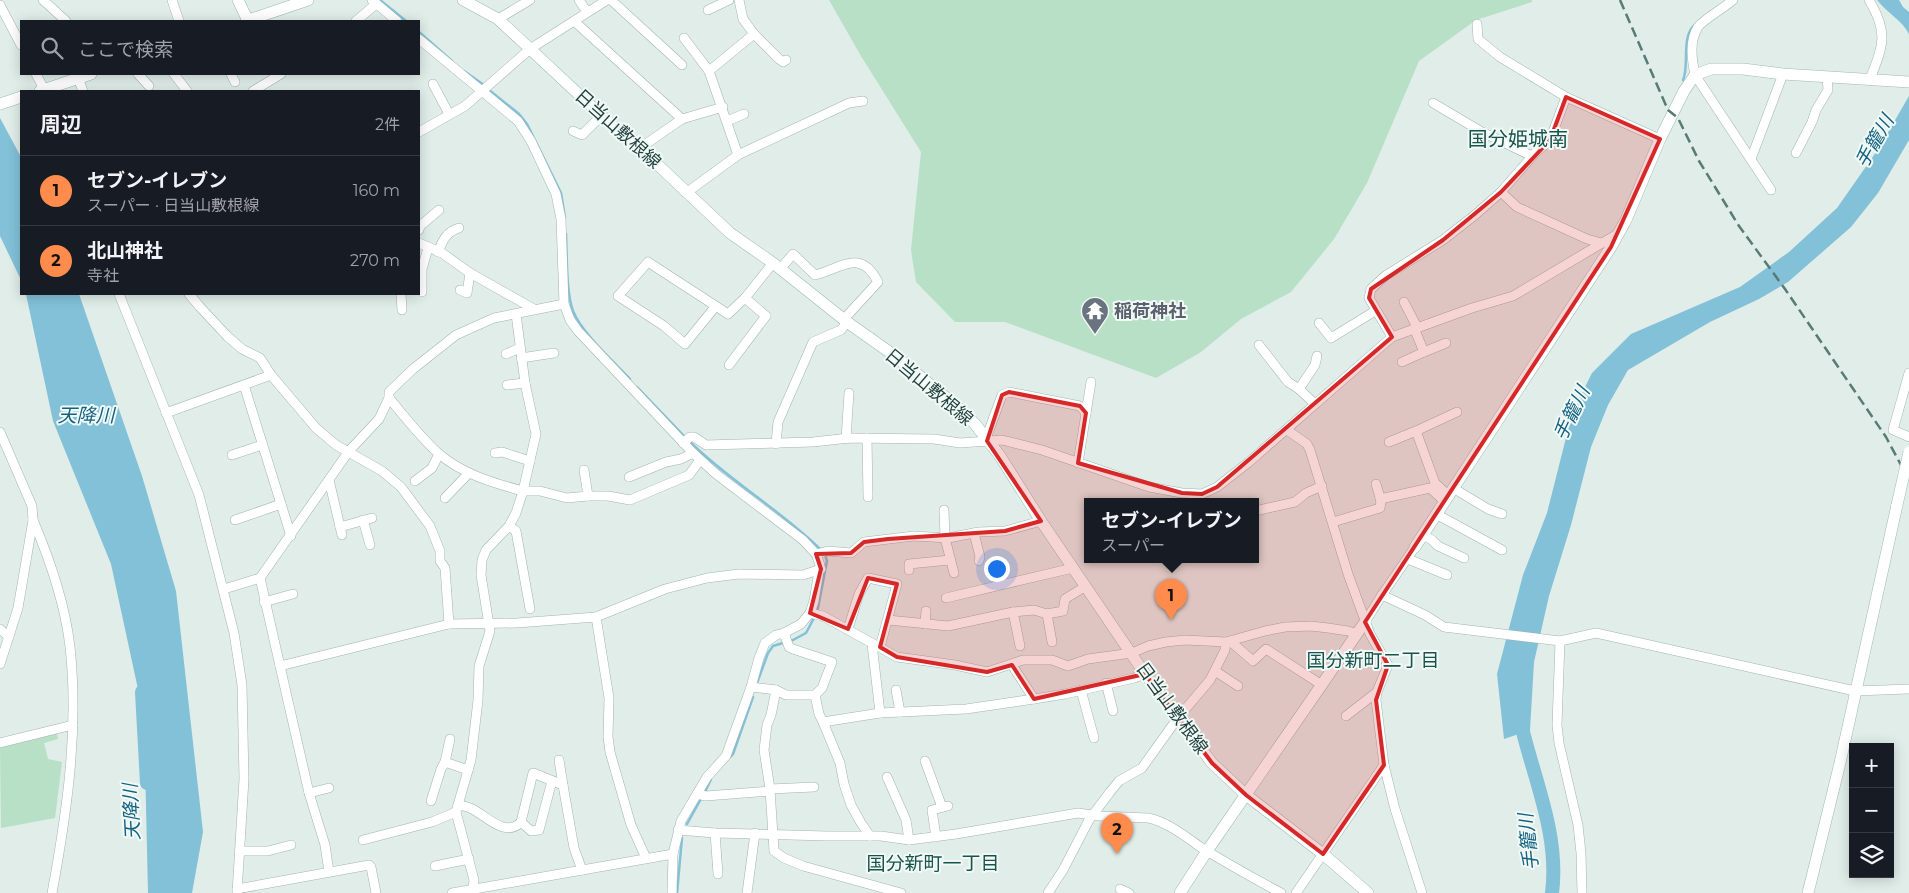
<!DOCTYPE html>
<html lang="ja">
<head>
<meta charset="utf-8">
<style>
  :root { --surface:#171b24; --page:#242831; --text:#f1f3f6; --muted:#9ea1a6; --line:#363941; --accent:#ff8c4c }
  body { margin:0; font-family:Montserrat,"Noto Sans JP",sans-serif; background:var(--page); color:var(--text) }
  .controls { position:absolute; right:15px; bottom:15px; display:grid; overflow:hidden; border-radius:0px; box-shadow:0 2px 12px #0003 }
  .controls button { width:45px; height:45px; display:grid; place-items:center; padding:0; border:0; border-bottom:1px solid var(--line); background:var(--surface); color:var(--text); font:25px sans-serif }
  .you { position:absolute; left:996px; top:568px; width:18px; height:18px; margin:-12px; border:4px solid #fff; border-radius:50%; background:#1a73e8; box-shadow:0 0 0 8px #1a73e833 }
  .badge { display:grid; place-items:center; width:32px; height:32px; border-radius:50%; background:var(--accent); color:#111; font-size:16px; font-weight:700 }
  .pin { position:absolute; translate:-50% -41px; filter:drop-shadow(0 1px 2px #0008) }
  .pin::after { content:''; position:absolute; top:26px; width:18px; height:15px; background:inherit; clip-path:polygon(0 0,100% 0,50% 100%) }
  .popup { position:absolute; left:1084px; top:498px; width:175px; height:65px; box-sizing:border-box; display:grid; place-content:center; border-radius:0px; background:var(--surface); filter:drop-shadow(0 1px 4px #0005); font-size:16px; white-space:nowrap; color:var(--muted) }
  .popup b { font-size:19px; color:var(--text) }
  .popup::after { content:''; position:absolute; left:50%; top:100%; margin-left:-10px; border:10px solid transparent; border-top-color:var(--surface) }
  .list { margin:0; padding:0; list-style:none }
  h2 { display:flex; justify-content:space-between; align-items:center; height:65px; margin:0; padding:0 20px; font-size:21px }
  h2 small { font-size:16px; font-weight:400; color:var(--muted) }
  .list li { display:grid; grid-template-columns:32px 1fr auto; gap:15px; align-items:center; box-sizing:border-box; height:70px; padding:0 20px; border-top:1px solid var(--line) }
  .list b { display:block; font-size:19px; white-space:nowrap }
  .list p { margin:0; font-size:16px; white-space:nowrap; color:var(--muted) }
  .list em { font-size:16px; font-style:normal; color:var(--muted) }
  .icon { flex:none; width:28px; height:28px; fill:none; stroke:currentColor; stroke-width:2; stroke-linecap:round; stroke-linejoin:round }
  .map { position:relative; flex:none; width:1909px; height:893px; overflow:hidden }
  .search { position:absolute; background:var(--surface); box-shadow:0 2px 12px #0003; left:20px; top:20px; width:400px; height:55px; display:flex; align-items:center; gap:12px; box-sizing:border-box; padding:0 18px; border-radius:0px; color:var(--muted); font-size:19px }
  .panel { position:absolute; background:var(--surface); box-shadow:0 2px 12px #0003; left:20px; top:90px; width:400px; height:205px; border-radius:0px }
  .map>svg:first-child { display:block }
</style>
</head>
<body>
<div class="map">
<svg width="1909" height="893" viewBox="0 0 1909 893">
  <rect width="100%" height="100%" fill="#e0ede8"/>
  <g fill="#b7e0c6">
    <path d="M829 0H1532V2L1476 20 1419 61 1367 183 1334 239 1291 292 1241 319 1201 352 1156 378 1005 322H955L916 282 911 250 921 152 861 56Z"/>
    <path d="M56 729 58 739 44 743 48 759 62 762 55 818 1 828 0 745Z"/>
  </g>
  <g fill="#82c1d8">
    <path d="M1877 0H1899L1903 7 1909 12V34C1902 20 1887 13 1877 0Z"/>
    <path d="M1909 96V140L1878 193 1851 227 1788 282 1759 299 1710 322 1628 370 1608 405 1591 447 1571 525 1549 596 1534 662 1530 730 1504 739 1497 674 1523 575 1547 513 1569 426 1579 399 1592 373 1631 334 1740 287 1789 252 1837 208 1879 148Z"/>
    <path d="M0 118 21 157V280L0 236Z"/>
    <path d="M26 294H79L142 476 176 591 203 832 192 893H148L144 717 111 564 53 421Z"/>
  </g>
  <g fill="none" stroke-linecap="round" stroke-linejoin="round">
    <g stroke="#82c1d8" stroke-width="2.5">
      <path d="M380 0 406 21"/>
      <path d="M419 32 452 61"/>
      <path d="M464 71 484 85"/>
      <path d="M1683 80C1690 65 1680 35 1696 24"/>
      <path d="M489 90 519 114 527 124 561 193 565 218"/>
      <path d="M566 234C567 255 566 292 573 311 581 332 613 361 630 379"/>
      <path d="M637 387 685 437"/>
      <path d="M689 441C729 481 781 510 821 550"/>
      <path d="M817 613 827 561 825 555"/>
      <path d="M757 683 768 653 773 646 793 640 806 633 814 618"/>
      <path d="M729 758 733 754 753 697"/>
      <path d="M705 792 711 779"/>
      <path d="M687 824 702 797"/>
      <path d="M677 893 682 838"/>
    </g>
    <g stroke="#82c1d8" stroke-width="14">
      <path d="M142 692 147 783"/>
      <path d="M1519 715C1531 773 1560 832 1552 893"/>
    </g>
    <defs>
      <g id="street">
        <path d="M43 0 66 21"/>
        <path d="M172 0 179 21"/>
        <path d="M372 0 397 21"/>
        <path d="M579 0 587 12"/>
        <path d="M611 0 682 65"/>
        <path d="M1733 0C1724 8 1704 19 1698 27 1689 41 1692 60 1695 75L1771 190"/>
        <path d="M1869 0C1889 33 1883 46 1870 79"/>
        <path d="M0 5 21 45"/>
        <path d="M708 10 729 0"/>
        <path d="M498 19 530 0"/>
        <path d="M356 21 376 4"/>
        <path d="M574 21 682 119"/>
        <path d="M1477 24 1478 39 1500 57 1566 97"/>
        <path d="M754 34 779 59 783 62 786 60"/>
        <path d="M684 38 709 71"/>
        <path d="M419 39 518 121 531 141 556 194 561 219 564 304 570 320 578 331 693 453 716 474 803 540 816 554 820 565 814 601 810 613 801 624 784 633 776 635 765 643 759 658 751 687 726 756 707 777 681 821 673 854 672 893"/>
        <path d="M36 74 45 91"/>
        <path d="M138 74 149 86"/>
        <path d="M174 74 187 91"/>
        <path d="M231 74 235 82"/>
        <path d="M78 78 83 91"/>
        <path d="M433 84 449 114"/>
        <path d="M253 91 281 74"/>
        <path d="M1433 103 1482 132 1532 156"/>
        <path d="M727 121 744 114"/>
        <path d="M573 131 582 135 601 116"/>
        <path d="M419 132 465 106 530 49 607 0"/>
        <path d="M640 148 682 119 723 107"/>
        <path d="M1796 153 1812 122 1816 110 1828 90 1827 77"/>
        <path d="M738 155 709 71 754 34 743 19 739 0"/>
        <path d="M1751 159 1783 74"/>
        <path d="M1501 192 1517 207 1587 239 1601 243"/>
        <path d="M686 193 738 155 849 103 863 101"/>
        <path d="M419 230 420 226 439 210"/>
        <path d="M419 243 442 253 470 273 534 309"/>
        <path d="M438 252C443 240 446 232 459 228"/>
        <path d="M780 269 793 254 815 275C842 268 861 248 878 282L844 319"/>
        <path d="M460 290 467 293 470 273"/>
        <path d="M422 292V269L428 248"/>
        <path d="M119 294 199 495 234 633 242 685 244 779 237 893"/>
        <path d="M189 294 200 307 227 336 242 349 260 358 271 375 316 428 336 445 382 471 401 487 430 526 440 551V561L445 568 449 624"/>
        <path d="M401 294 402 310"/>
        <path d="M1404 302 1417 327"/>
        <path d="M715 307 685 344 664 326 618 296 648 262 728 314 745 298 773 263"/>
        <path d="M516 314 525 383 536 434 523 491H540L567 498 588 496 584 470"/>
        <path d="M1319 323 1331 338 1375 311"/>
        <path d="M1414 328 1424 352 1446 343"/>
        <path d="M1392 337 1369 298 1371 289 1385 276 1443 240 1475 215 1501 192 1535 153 1550 140 1566 97 1660 139"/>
        <path d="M1259 345 1288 382 1299 389"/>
        <path d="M506 354 520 348"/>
        <path d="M521 358 554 353"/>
        <path d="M1402 362 1424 352"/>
        <path d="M729 365 766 316 745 298"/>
        <path d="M1909 373 1893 430 1909 437"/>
        <path d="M244 385 291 536"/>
        <path d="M507 385 525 383"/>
        <path d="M389 398C405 417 420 437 438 453 462 474 493 483 523 491L516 513 509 526 486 550 482 560 481 575 490 631 479 666 478 700 471 760 456 812 474 880 473 889"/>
        <path d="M1315 404 1299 389 1315 365 1317 356"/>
        <path d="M166 413 271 375"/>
        <path d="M1287 430 1307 444 1310 450 1348 574 1370 634 1388 665 1377 692 1376 700 1384 765 1296 893"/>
        <path d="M1416 431 1457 412"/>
        <path d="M0 432 32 506 33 520 18 608 0 664"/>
        <path d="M867 438 868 497"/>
        <path d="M846 439 849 393"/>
        <path d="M987 441 988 433 1002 395 1009 392 1080 406 1086 413"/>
        <path d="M1389 442 1416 431 1435 483 1448 495"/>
        <path d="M683 443 690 437H694L706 445 813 442 849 438 934 439 960 443 1002 440 1042 450 1149 487 1182 493 1202 494 1217 487 1249 462 1392 337 1472 308 1513 296 1619 233"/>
        <path d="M776 444 778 422 813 342 841 330 847 322"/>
        <path d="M495 453 502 452 530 461"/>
        <path d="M232 455 262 445"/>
        <path d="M1078 463 1091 382"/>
        <path d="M629 477 666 462 681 459 693 453"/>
        <path d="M329 480 342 535"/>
        <path d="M415 481 432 468 439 454"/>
        <path d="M1453 488 1488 509 1502 514"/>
        <path d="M588 496H608L630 500 689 475 700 460"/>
        <path d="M445 498 469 473"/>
        <path d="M1380 499 1430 488 1444 501"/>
        <path d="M944 510 945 538 954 573"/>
        <path d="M1255 511 1295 502 1306 493 1322 486"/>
        <path d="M1436 514 1502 550"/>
        <path d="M33 520C50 560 65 603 70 647 79 729 67 812 52 893"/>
        <path d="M235 520 281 504"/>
        <path d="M363 520 370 545"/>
        <path d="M1333 522 1380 508 1381 501 1376 484"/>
        <path d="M509 526 516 531 530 609"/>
        <path d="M340 527 372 518"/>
        <path d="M974 533 980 557 979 561"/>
        <path d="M1423 535 1432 540 1438 546 1464 558"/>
        <path d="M816 554 828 551 851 553 864 542 914 536 948 538 979 532 1005 531 1041 521"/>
        <path d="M1408 559 1447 575"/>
        <path d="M909 570V564L950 560"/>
        <path d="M260 578 280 666 449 624 517 623 596 617 665 589 707 578 739 574 803 575 821 569"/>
        <path d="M224 589 260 578 349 451 379 419 389 398V392L413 369 456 335 494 318 564 304"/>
        <path d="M1382 595 1425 615 1444 627 1560 641 1596 633 1855 691 1909 689"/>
        <path d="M946 598 1073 568"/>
        <path d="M264 602 293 594"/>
        <path d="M1013 612 1020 646"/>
        <path d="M810 613 823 616 897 657 955 665 987 672 1023 660H1052L1068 666 1088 659 1132 653 1148 646 1166 642 1185 640 1226 642 1265 631 1285 627 1311 626 1328 628 1348 631 1357 634"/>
        <path d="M1047 614 1052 642"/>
        <path d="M596 617 609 698 608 737 610 752 631 825 646 858"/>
        <path d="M888 620 948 626 1013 612 1034 610 1047 614 1063 611 1065 599 1086 586"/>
        <path d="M1365 622 1382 595 1415 547"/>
        <path d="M925 624 926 611"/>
        <path d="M0 629 9 637"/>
        <path d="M848 629 859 594 868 578 897 584 880 647"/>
        <path d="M1230 641 1253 661 1266 649 1322 685"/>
        <path d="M1560 641 1557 725 1559 743 1578 825 1581 853 1582 893"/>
        <path d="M872 644 880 713"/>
        <path d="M1012 665 1034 699"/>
        <path d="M280 666 309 793 325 845 329 872"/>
        <path d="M1215 671 1238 686"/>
        <path d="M1106 683 1113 711"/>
        <path d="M751 687 776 690 786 695H815L822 688 832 662 793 649 789 647 784 633"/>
        <path d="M776 690 771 715 767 725 764 750 770 789 774 851 784 858 803 866 901 893"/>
        <path d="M896 690 900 712"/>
        <path d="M1081 690 1094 738"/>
        <path d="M815 695 819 714 823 722 880 713 966 709 1034 699 1065 694 1134 678 1145 674"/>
        <path d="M1346 716 1377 692"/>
        <path d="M823 722 840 763 844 784 851 805 861 823 870 836"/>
        <path d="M450 739 445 762 468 770"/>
        <path d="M0 743 73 725"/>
        <path d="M925 761 942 807"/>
        <path d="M1384 765 1395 809 1422 893"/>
        <path d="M887 777 906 820 909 840"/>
        <path d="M563 785 574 848 582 870"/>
        <path d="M770 789 814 787"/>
        <path d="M309 793 329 788"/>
        <path d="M697 794 706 796 770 791"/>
        <path d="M431 801 441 769 445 762"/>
        <path d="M458 805C462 806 466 806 470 808 485 814 505 839 521 822L533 773 563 785 559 760"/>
        <path d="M521 822 531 831 539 830 552 781"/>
        <path d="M678 830 715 833 827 836H881L909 840 956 834 1078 813 1099 816 1148 818C1168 822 1186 837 1202 848 1228 864 1255 879 1281 893"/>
        <path d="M715 833 718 874"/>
        <path d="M936 837 932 810 948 806"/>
        <path d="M363 840 432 822 456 812"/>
        <path d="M240 851H268L291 845"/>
        <path d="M435 866 469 859"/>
        <path d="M237 889 369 865 371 867 376 893"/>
        <path d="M1120 889 1129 893"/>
        <path d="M452 893 673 854"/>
        <path d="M747 893 755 833"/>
        <path d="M1048 893 1063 870 1089 820 1110 792 1119 781 1142 768 1177 719 1210 680 1225 650 1226 642"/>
      </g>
      <g id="secondary">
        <path d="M238 0 248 21"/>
        <path d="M463 0 498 19 604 118 640 148 730 233 773 263 847 322 895 356 960 409 975 424 1000 456 1041 521 1145 674 1212 763 1246 795 1323 854 1368 893"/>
        <path d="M246 21 308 0"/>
        <path d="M40 91 91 74"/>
        <path d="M0 104 21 97"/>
        <path d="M1415 547 1611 247 1626 220 1660 139 1684 91 1695 75 1711 69H1743L1783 74 1909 82"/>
        <path d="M1180 893 1207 851 1365 622"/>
        <path d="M1808 893 1840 763 1897 505"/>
      </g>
    </defs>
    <use href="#street" stroke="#a2b5b0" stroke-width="10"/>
    <use href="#secondary" stroke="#9dbab3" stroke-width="12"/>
    <use href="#street" stroke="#fff" stroke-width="9"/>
    <use href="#secondary" stroke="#fff" stroke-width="11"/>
    <path stroke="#597b75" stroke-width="2.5" stroke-dasharray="10 5" stroke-linecap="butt" d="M1620 0 1668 110 1678 118 1699 161 1739 226 1785 289 1886 437 1909 480"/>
    <defs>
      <path id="secondary-bridge" d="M1897 505 1909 452"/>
    </defs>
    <use href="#secondary-bridge" stroke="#9dbab3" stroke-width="12" stroke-linecap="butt"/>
    <use href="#secondary-bridge" stroke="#fff" stroke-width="11"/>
  </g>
  <path fill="#d62828" fill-opacity="0.2" stroke="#d62828" stroke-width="4" stroke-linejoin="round" d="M1566 97 1660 139 1611 247 1365 622 1388 665 1376 700 1384 765 1323 854 1246 795 1212 763 1145 674 1034 699 1012 665 987 672 897 657 880 647 897 584 868 578 848 629 810 613 821 569 816 554 851 553 864 542 888 539 1005 531 1041 521 987 441 1002 395 1009 392 1080 406 1086 413 1078 463 1182 493 1202 494 1217 487 1392 337 1369 298 1371 289 1443 240 1501 192 1550 140Z"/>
  <defs>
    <symbol id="temple-pin" viewBox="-11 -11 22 30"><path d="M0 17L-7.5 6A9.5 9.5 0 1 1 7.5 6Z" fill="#6b7280" stroke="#f1f9f6"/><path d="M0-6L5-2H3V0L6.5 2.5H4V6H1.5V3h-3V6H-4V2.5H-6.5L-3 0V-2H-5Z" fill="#fff"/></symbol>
  </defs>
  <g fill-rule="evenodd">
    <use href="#temple-pin" x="1079" y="295" width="32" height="43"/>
  </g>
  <g text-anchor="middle" stroke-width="4" stroke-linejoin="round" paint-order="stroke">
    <g font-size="18" fill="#1f3f3a" stroke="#f1f9f6">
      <text transform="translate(618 129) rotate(42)" y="6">日当山敷根線</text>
      <text transform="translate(929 387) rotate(40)" y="6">日当山敷根線</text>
      <text transform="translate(1172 708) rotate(54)" y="6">日当山敷根線</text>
    </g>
    <g font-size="18" font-weight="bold" fill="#5b616d" stroke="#f1f9f6" text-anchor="start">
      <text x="1114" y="317">稲荷神社</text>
    </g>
    <g font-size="19" font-style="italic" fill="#136281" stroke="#f1f9f6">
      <text transform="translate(1874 141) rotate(-60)" y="7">手籠川</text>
      <text transform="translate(1571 413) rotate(-64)" y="7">手籠川</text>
      <text x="86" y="422">天降川</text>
      <text transform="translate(131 812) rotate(-93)" y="7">天降川</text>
      <text transform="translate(1528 842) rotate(-96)" y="7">手籠川</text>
    </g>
    <g font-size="19" fill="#19534b" stroke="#f1f9f6">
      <text x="1373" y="667">国分新町二丁目</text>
      <text x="933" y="870">国分新町一丁目</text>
    </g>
    <g font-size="20" fill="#19534b" stroke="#f1f9f6">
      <text x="1518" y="146">国分姫城南</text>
    </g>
  </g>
</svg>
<div class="controls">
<button>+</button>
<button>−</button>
<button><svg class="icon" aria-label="layers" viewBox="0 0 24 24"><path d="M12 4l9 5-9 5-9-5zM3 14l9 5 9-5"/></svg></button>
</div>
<div class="you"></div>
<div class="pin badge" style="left:1171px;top:620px">1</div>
<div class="popup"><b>セブン-イレブン</b>スーパー</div>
<div class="pin badge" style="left:1117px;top:854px">2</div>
<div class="search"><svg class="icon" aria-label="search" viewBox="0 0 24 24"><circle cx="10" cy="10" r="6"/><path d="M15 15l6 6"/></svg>ここで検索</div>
<section class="panel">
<h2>周辺<small>2件</small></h2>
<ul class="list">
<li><span class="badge">1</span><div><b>セブン-イレブン</b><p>スーパー · 日当山敷根線</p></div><em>160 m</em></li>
<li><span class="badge">2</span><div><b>北山神社</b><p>寺社</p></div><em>270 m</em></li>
</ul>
</section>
</div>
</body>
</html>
